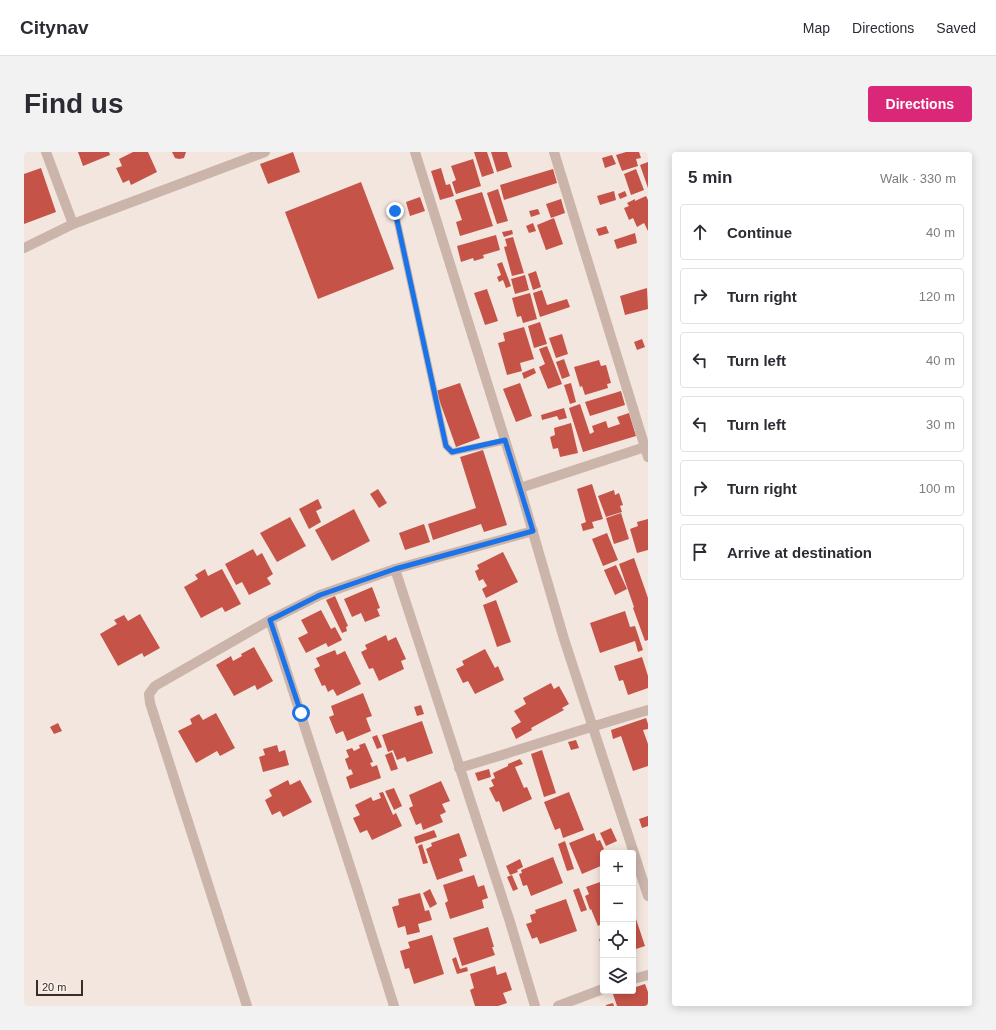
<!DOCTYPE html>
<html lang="en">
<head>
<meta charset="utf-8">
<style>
  :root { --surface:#fff; --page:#f2f2f3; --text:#2b2b33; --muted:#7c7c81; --line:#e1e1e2; --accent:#db2777 }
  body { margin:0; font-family:Arial,sans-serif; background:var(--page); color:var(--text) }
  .controls { position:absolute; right:12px; bottom:12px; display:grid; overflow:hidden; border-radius:4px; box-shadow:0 2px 10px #0003 }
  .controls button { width:36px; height:36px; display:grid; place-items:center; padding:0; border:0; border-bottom:1px solid var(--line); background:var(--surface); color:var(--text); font:20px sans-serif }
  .scale { position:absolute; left:12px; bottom:10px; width:47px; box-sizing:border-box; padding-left:4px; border:2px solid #392c29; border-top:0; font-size:11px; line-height:14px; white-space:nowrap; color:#392c29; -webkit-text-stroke:3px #faf1eb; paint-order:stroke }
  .stop { position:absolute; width:12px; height:12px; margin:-9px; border:3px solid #1a73e8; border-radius:50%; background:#fff }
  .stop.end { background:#1a73e8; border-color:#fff; box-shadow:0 1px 4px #0008 }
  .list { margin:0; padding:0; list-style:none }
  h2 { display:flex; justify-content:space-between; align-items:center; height:52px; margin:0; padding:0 16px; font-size:17px }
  h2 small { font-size:13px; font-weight:400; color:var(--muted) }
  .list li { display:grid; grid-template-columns:26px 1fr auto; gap:12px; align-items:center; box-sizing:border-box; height:56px; margin:0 8px 8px; padding:0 8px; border:1px solid var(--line); border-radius:4px }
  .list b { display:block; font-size:15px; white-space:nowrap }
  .list em { font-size:13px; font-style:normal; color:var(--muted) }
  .icon { flex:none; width:22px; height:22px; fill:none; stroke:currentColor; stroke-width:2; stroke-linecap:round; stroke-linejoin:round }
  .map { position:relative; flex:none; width:624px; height:854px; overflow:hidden; border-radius:4px }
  header { display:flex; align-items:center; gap:24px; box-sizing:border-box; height:56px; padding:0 20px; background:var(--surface); border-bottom:1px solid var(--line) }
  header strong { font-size:19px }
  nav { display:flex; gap:22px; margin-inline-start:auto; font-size:14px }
  .intro { display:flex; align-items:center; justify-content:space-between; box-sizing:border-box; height:96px; padding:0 24px }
  h1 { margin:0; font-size:28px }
  .button { padding:10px 18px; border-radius:4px; background:var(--accent); color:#fff; font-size:14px; font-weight:700 }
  main { display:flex; gap:24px; padding:0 24px }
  aside { flex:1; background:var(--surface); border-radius:4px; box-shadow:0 2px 10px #0003 }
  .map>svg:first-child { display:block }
</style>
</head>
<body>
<header>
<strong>Citynav</strong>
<nav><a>Map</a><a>Directions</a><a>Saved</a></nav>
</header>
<div class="intro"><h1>Find us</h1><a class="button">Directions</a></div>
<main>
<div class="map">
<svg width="624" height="854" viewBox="0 0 624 854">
  <rect width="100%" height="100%" fill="#f3e6de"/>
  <g fill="#c65348">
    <path d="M54 0H85L86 3 59 14Z"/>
    <path d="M109 0H124L133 20 107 33 105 28 99 31 92 16 98 14 95 7Z"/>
    <path d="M148 0H162L160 6 155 7 151 6Z"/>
    <path d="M269 0 276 20 244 32 236 12Z"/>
    <path d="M450 0H463L470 21 458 25Z"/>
    <path d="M467 0H483L488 15 473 20Z"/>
    <path d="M602 0H615L617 6 612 7 614 14 598 19 592 3Z"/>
    <path d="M588 3 592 12 581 16 578 6Z"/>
    <path d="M449 7 457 34 432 42 428 30 432 28 427 14Z"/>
    <path d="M624 10V36L616 13Z"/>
    <path d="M17 16 32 60 0 72V22Z"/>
    <path d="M417 16 422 33 426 32 430 44 416 48 407 19Z"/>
    <path d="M529 17 533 31 480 48 476 33Z"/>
    <path d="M612 17 620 38 607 43 600 22Z"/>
    <path d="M337 30 370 117 294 147 261 60Z"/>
    <path d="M474 37 484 69 473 72 463 41Z"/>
    <path d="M590 39 592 48 576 53 573 44Z"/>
    <path d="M601 39 603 44 596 47 594 42Z"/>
    <path d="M458 40 469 74 436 84 432 70 438 68 431 48Z"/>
    <path d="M622 44 624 48V79L620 71 613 75 609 66 605 68 600 56 605 54 603 51 611 47V49Z"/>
    <path d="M396 45 401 59 386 64 382 50Z"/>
    <path d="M537 47 541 61 527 66 522 52Z"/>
    <path d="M514 57 516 62 507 65 505 59Z"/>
    <path d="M530 66 539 92 522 98 513 73Z"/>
    <path d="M509 71 512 79 505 81 502 74Z"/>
    <path d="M582 74 585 81 575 84 572 77Z"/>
    <path d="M488 78 489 82 480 85 478 80Z"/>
    <path d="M611 81 613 91 593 97 590 88Z"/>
    <path d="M472 83 476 98 459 103 460 106 450 109 449 106 437 110 433 94Z"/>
    <path d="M489 85 500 121 488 124 480 95 483 94 481 87Z"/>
    <path d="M478 110 487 134 482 136 479 128 475 130 473 125 477 123 473 112Z"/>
    <path d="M512 119 517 135 509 138 504 122Z"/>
    <path d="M501 123 505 138 491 142 487 127Z"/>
    <path d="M623 136 624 157 601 163 596 144Z"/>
    <path d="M463 137 474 169 461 173 450 141Z"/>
    <path d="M518 138 523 153 543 147 546 155 516 165 509 141Z"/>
    <path d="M506 141 513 167 499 171 497 164 493 165 488 146Z"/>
    <path d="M516 170 523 192 510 196 504 174Z"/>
    <path d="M500 175 510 207 496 211 498 219 483 223 474 191 481 189 479 181Z"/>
    <path d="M538 182 544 202 532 206 525 186Z"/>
    <path d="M618 187 621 195 613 198 610 190Z"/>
    <path d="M523 194 538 232 524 237 515 215 521 212 515 197Z"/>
    <path d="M540 207 546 224 538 227 532 210Z"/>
    <path d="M575 208 577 214 582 213 587 231 583 232 584 236 561 243 558 234 556 235 550 215Z"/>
    <path d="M510 216 512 221 500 227 498 221Z"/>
    <path d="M436 231 456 286 432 295 412 239Z"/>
    <path d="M496 231 508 264 492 270 479 237Z"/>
    <path d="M547 231 552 250 546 252 540 233Z"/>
    <path d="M597 239 601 253 566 264 561 250Z"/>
    <path d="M556 252 566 282 570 280 568 274 582 269 584 276 596 272 593 265 605 261 612 284 559 300 545 256Z"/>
    <path d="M540 256 543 266 535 268 533 264 518 268 517 263Z"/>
    <path d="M547 271 554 301 536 305 534 296 529 297 526 285 531 283 530 276Z"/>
    <path d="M459 298 483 373 460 380 457 372 409 388 404 372 452 356 436 305Z"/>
    <path d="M568 332 579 367 568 370 570 376 559 379 557 372 562 370 553 337Z"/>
    <path d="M354 337 363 351 355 356 346 342Z"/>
    <path d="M590 338 591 343 595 341 599 353 596 354 598 360 582 365 574 344Z"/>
    <path d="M294 347 298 356 292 359 297 370 285 377 275 357Z"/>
    <path d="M330 357 346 389 308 409 291 378Z"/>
    <path d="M597 361 605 387 590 392 582 366Z"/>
    <path d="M266 365 282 394 253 410 236 381Z"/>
    <path d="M624 367V398L613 401 606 377 614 374 613 370Z"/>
    <path d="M400 372 406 390 381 398 375 381Z"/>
    <path d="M583 381 594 408 579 414 568 387Z"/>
    <path d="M229 397 233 404 238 401 249 422 243 426 247 432 225 443 218 430 212 433 201 412Z"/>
    <path d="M479 400 494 430 462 446 458 437 463 434 459 427 455 429 451 419 455 417 453 413Z"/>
    <path d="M610 406 624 446V488L621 489 609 456 610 455 595 412Z"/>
    <path d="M592 413 603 437 591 443 580 418Z"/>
    <path d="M181 417 184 424 198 417 217 452 201 460 198 455 177 466 160 435 174 427 171 423Z"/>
    <path d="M348 435 356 456 353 457 356 464 341 470 337 461 328 465 320 447Z"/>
    <path d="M311 444 324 474 322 475 323 479 318 481 302 448Z"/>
    <path d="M472 448 487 490 473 495 459 453Z"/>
    <path d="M297 458 307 477 311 475 318 488 304 495 302 491 282 501 274 486 284 481 277 468Z"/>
    <path d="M601 459 606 475 611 474 619 498 614 500 611 489 576 501 566 471Z"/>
    <path d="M116 462 136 496 120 505 118 501 94 514 76 482 93 472 90 468 100 463 104 469Z"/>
    <path d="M362 483 364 489 372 485 382 507 377 509 380 517 355 529 349 516 345 517 337 500 343 497 341 493Z"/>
    <path d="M230 495 249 529 233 538 231 533 210 544 192 513 207 504 209 509 218 504 217 502Z"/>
    <path d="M461 497 471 516 474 514 480 528 451 542 444 529 439 531 432 517 440 513 438 509Z"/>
    <path d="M311 498 313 503 321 499 337 532 313 544 309 537 304 540 301 533 298 534 290 517 296 514 292 506Z"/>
    <path d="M618 505 624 524V536L604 543 599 528 595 529 590 514Z"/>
    <path d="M527 531 530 537 535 534 545 552 538 556 540 558 507 576 508 578 492 587 487 576 497 570 490 559 502 552 499 546Z"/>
    <path d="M339 541 348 564 342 566 347 579 323 589 319 579 312 582 305 565 310 563 307 554Z"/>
    <path d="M397 553 400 562 393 564 390 555Z"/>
    <path d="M192 561 211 596 196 604 193 599 172 611 154 579 168 572 166 567 175 562 179 568Z"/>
    <path d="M622 566 624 572V577L619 578 624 592V614L609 619 597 584 589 587 587 578Z"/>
    <path d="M398 569 409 601 383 610 381 605 373 608 369 598 364 600 358 583Z"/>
    <path d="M34 571 38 579 30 582 26 575Z"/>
    <path d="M353 583 358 595 353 597 348 585Z"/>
    <path d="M552 588 555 596 547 598 544 590Z"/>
    <path d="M341 591 349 610 346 611 348 615 353 613 357 626 326 637 322 625 329 622 327 617 325 618 321 607 325 605 322 598 328 596 330 599 336 596 335 593Z"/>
    <path d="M253 593 255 600 261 598 265 613 239 620 235 605 241 603 239 597Z"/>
    <path d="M518 598 532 641 520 645 507 602Z"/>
    <path d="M368 600 374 617 367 619 361 603Z"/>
    <path d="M496 607 499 612 491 615 500 636 503 635 508 647 479 660 475 649 472 650 465 636 470 634 467 628 471 626 469 621 484 614V612Z"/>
    <path d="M465 617 467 625 454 629 451 621Z"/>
    <path d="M264 628 266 633 276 628 288 650 259 665 256 659 248 663 241 648 248 644 245 638Z"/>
    <path d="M417 629 426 649 418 652 422 660 416 663 419 670 399 678 397 671 392 673 385 656 389 654 385 643Z"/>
    <path d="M370 636 378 654 370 658 361 639Z"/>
    <path d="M359 640 369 663 372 661 378 674 348 688 343 678 336 681 329 666 336 663 331 653 347 645 349 649 357 646 355 641Z"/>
    <path d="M545 640 560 678 539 686 536 676 531 678 520 650Z"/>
    <path d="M624 664V674L618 676 615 667Z"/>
    <path d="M587 676 593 689 582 694 576 681Z"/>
    <path d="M410 678 413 685 392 692 390 685Z"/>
    <path d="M435 681 443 704 435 707 439 719 413 728 402 697 408 694 407 691Z"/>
    <path d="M570 681 573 689 576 688 580 697 577 699 579 703V713L558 722 545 691Z"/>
    <path d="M541 689 550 717 543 719 534 692Z"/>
    <path d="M398 692 404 711 399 712 394 694Z"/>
    <path d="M529 705 539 731 507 744 503 733 499 734 495 722 498 721 497 718Z"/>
    <path d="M496 707 499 715 493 718 494 720 486 723 482 714Z"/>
    <path d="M450 723 454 735 460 733 464 746 458 748 460 756 426 767 421 751 424 749 419 733Z"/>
    <path d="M488 723 494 737 489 739 483 725Z"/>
    <path d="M579 729V771L574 774 567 757 566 758 561 744 565 742 562 735Z"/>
    <path d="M555 736 563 758 557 760 549 738Z"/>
    <path d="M406 737 413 752 406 756 399 741Z"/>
    <path d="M396 741 401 759 405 758 408 768 394 772 396 780 383 783 381 774 374 776 368 755 375 753 374 747Z"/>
    <path d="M542 747 553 779 516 792 513 785 508 787 502 772 508 770 506 763 512 761 511 758Z"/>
    <path d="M612 767 621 794 609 798V768Z"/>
    <path d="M464 775 470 795H468L471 803 438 814 429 786Z"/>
    <path d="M579 778V800L575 787 579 786 577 779Z"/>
    <path d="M408 783 420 822 390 832 385 816 381 817 376 799 386 796 384 790Z"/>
    <path d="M432 805 436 817 443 815 444 819 433 822 428 807Z"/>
    <path d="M471 814 473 823 482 820 488 838 479 841 483 851 474 854H451L446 838 450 836 446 822Z"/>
    <path d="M621 832 624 840V854H593L589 842 599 839H609V836Z"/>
    <path d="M589 851 590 854H582V853Z"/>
  </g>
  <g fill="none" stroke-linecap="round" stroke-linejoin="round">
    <path stroke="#cbb4aa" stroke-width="7" d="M371 59 422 294 428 300 481 289"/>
    <g stroke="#cbb4aa" stroke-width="10">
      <path d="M22 0 49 72"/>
      <path d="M391 0 496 336 540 487 624 744"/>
      <path d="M530 0 624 305"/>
      <path d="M0 96 49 72 241 0"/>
      <path d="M496 336 624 294"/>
      <path d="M371 417 486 770 511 854"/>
      <path d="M246 468 333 736 370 854"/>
      <path d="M435 616C499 597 561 576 624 558"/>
      <path d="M609 827 624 823"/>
      <path d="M223 854 126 551 125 542 131 534 246 468 296 443 371 417 509 379"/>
      <path d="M534 854 579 837"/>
    </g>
  </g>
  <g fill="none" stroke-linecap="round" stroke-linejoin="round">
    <path stroke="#1a73e8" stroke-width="5" d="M277 561 246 468 296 443 371 417 509 379 481 288 428 300 422 294 371 59"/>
  </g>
</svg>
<div class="controls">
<button>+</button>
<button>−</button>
<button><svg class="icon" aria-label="locate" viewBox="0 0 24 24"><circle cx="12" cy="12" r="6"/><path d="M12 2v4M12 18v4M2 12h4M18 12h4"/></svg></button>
<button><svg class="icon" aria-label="layers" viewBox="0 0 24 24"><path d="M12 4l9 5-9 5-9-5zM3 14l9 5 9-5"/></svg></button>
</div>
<div class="scale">20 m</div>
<div class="stop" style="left:277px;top:561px"></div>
<div class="stop end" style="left:371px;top:59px"></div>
</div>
<aside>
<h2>5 min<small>Walk · 330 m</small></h2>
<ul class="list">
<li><svg class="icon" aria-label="ahead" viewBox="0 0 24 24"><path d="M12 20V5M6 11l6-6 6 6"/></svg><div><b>Continue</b></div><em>40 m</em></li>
<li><svg class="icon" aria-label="right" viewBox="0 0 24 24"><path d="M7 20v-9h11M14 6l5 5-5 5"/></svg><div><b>Turn right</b></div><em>120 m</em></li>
<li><svg class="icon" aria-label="left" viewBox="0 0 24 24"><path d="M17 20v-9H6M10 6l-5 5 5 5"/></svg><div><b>Turn left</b></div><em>40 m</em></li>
<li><svg class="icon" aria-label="left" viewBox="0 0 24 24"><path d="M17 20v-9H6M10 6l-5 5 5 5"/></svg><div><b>Turn left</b></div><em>30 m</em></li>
<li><svg class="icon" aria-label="right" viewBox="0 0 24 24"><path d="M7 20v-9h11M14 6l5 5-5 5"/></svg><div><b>Turn right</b></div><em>100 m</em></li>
<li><svg class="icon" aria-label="arrive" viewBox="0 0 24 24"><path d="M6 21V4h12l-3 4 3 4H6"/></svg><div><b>Arrive at destination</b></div></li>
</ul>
</aside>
</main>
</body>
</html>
